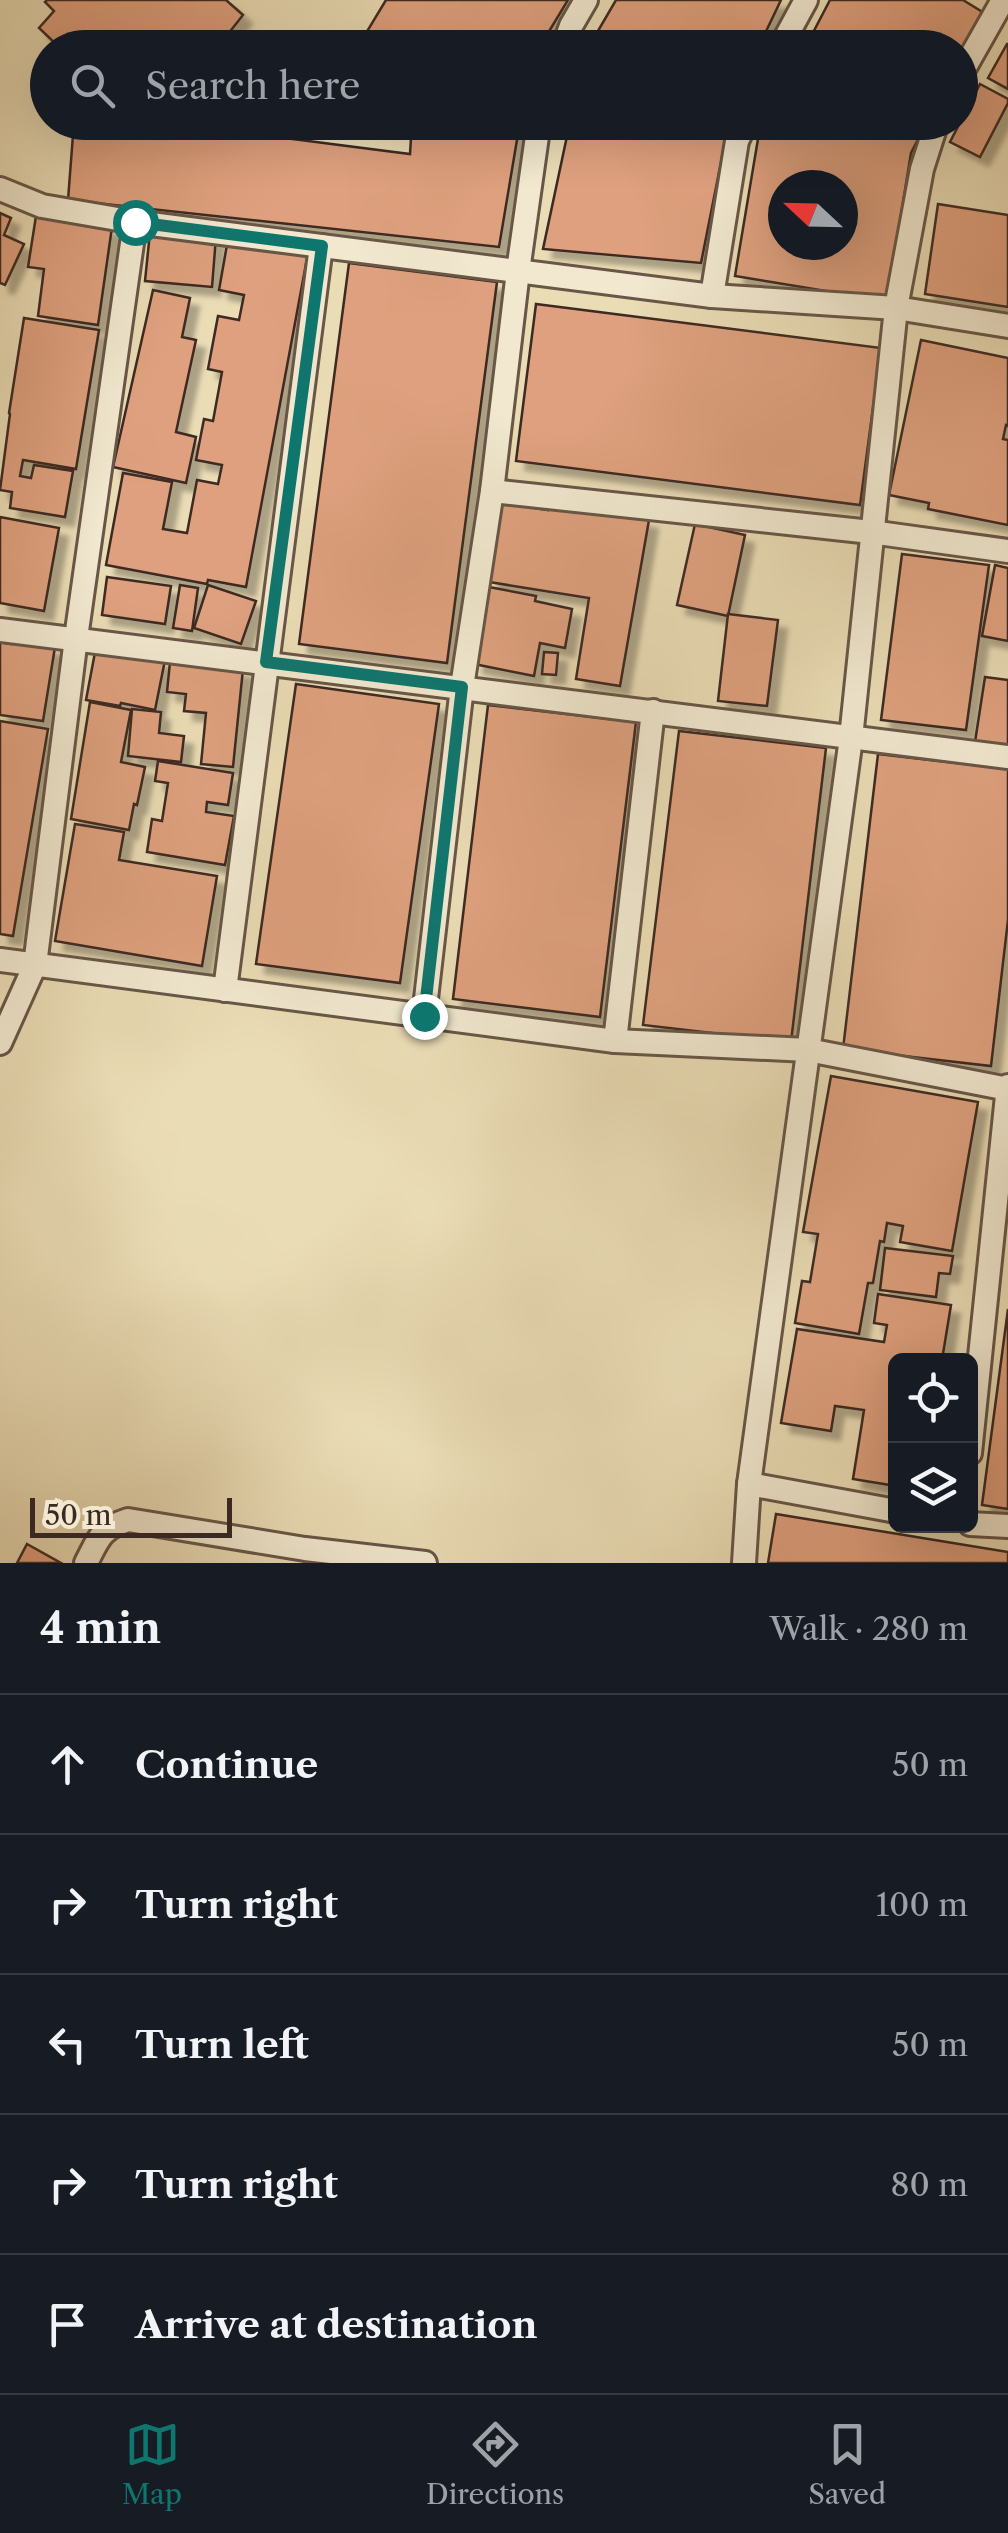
<!DOCTYPE html>
<html lang="en">
<head>
<meta charset="utf-8">
<style>
  :root { --surface:#171b24; --page:#242831; --text:#f1f3f6; --muted:#9ea1a6; --line:#363941; --accent:#0f766e }
  body { margin:0; font-family:"Libre Caslon Text",serif; background:var(--page); color:var(--text) }
  .controls { position:absolute; right:30px; bottom:30px; display:grid; overflow:hidden; border-radius:15px; box-shadow:0 10px 40px #0002 }
  .controls button { width:90px; height:90px; display:grid; place-items:center; padding:0; border:0; border-bottom:2px solid var(--line); background:var(--surface); color:var(--text); font:50px sans-serif }
  .compass { position:absolute; left:768px; top:170px; width:90px; height:90px; border-radius:50%; background:var(--surface); box-shadow:0 10px 40px #0002; rotate:292deg }
  .scale { position:absolute; left:30px; bottom:25px; width:202px; box-sizing:border-box; padding-left:10px; border:5px solid #3c2922; border-top:0; font-size:28px; line-height:35px; white-space:nowrap; color:#3c2922; -webkit-text-stroke:8px #f1e8cf; paint-order:stroke }
  .stop { position:absolute; width:30px; height:30px; margin:-22px; border:8px solid #0f766e; border-radius:50%; background:#fff }
  .stop.end { background:#0f766e; border-color:#fff; box-shadow:0 2px 10px #0008 }
  .list { margin:0; padding:0; list-style:none }
  h2 { display:flex; justify-content:space-between; align-items:center; height:130px; margin:0; padding:0 40px; font-size:42px }
  h2 small { font-size:32px; font-weight:400; color:var(--muted) }
  .list li { display:grid; grid-template-columns:65px 1fr auto; gap:30px; align-items:center; box-sizing:border-box; height:140px; padding:0 40px; border-top:2px solid var(--line) }
  .list b { display:block; font-size:38px; white-space:nowrap }
  .list em { font-size:32px; font-style:normal; color:var(--muted) }
  .icon { flex:none; width:55px; height:55px; fill:none; stroke:currentColor; stroke-width:2; stroke-linecap:round; stroke-linejoin:round }
  .map { position:relative; flex:none; width:1008px; height:1563px; overflow:hidden }
  .search { position:absolute; background:var(--surface); box-shadow:0 10px 40px #0002; left:30px; right:30px; top:30px; height:110px; display:flex; align-items:center; gap:25px; box-sizing:border-box; padding:0 35px; border-radius:55px; color:var(--muted); font-size:38px }
  .sheet { height:830px; background:var(--surface) }
  nav { display:flex; justify-content:space-around; align-items:center; box-sizing:border-box; height:140px; border-top:2px solid var(--line); background:var(--surface); font-size:28px; color:var(--muted) }
  nav a { display:grid; justify-items:center; gap:5px }
  nav .on { color:var(--accent) }
  .map>svg:first-child { display:block }
</style>
</head>
<body>
<div class="map">
<svg width="1008" height="1563" viewBox="0 0 1008 1563">
  <defs>
    <filter id="shadow"><feDropShadow dx="9" dy="9" stdDeviation="2.5" flood-color="#0004"/></filter>
  </defs>
  <rect width="100%" height="100%" fill="#eadcb5"/>
  <filter id="stains"><feTurbulence type="fractalNoise" baseFrequency=".002" numOctaves="4"/><feColorMatrix values="0 0 0 0 .2 0 0 0 0 .09 0 0 0 0 .02 0 0 0 .5 -.17"/></filter>
  <radialGradient id="worn" r=".72"><stop offset=".6" stop-color="#630" stop-opacity="0"/><stop offset="1" stop-color="#630" stop-opacity=".3"/></radialGradient>
  <g fill="#dea07e" stroke="#3c2922" stroke-width="2.5" fill-rule="evenodd" filter="url(#shadow)">
    <path d="M47 0H226L243 15 217 48H60L39 28 54 11 45 2Z"/>
    <path d="M386 0H568L539 48H391L366 33Z"/>
    <path d="M616 0H781L758 48H588Z"/>
    <path d="M830 0H963L984 13 960 59V48H805Z"/>
    <path d="M1007 44H1008V89L988 78Z"/>
    <path d="M980 84 1008 99V103L980 157 950 142Z"/>
    <path d="M74 122H159L410 154 412 122H520L499 247 68 200Z"/>
    <path d="M570 122H729L701 263 543 249Z"/>
    <path d="M765 122H927L911 153 887 301 735 276 759 133ZM783 185H843V245H783Z"/>
    <path d="M938 204 1008 215V307L925 294Z"/>
    <path d="M0 213 11 218 4 235 24 244 5 285 0 283Z"/>
    <path d="M36 216 112 227 98 325 38 316 44 269 28 267Z"/>
    <path d="M150 232 216 237 212 287 145 281Z"/>
    <path d="M228 239 308 253 246 587 208 580 207 584 106 565 123 473 172 482 163 529 187 533 197 480 218 484 222 465 196 460 204 419 213 421 222 372 208 369 218 316 239 320 244 295 219 290Z"/>
    <path d="M349 263 497 282 447 663 299 644Z"/>
    <path d="M153 290 190 298 182 337 196 340 176 432 196 437 186 483 113 467Z"/>
    <path d="M536 304 881 348 860 505 516 461Z"/>
    <path d="M24 318 99 330 76 469 23 460 20 476 31 478 34 465 73 471 65 517 10 508 12 492 0 490 10 414 9 413Z"/>
    <path d="M921 340 1008 358V426L1006 425 1003 439 1008 440V525L928 509 929 503 889 495Z"/>
    <path d="M502 503 548 510 549 505 649 520 620 686 576 679 589 598 489 582Z"/>
    <path d="M0 517 59 528 44 611 0 603Z"/>
    <path d="M695 524 745 535 728 616 677 605Z"/>
    <path d="M902 554 989 565 966 730 881 720Z"/>
    <path d="M995 565 1008 568V641L982 636Z"/>
    <path d="M107 577 171 586 165 624 102 615Z"/>
    <path d="M180 585 198 588 192 631 173 628Z"/>
    <path d="M208 585 256 601 241 644 194 628Z"/>
    <path d="M489 587 536 596 535 601 572 609 565 648 540 643 534 676 474 664Z"/>
    <path d="M728 614 778 620 767 706 718 701Z"/>
    <path d="M13 641 55 647 43 721 0 715V642L12 644Z"/>
    <path d="M96 647 165 660 155 710 121 703 120 706 86 700Z"/>
    <path d="M544 652 558 653 556 675 542 674Z"/>
    <path d="M170 662 243 669 233 767 201 764 206 713 184 711 186 694 167 692Z"/>
    <path d="M985 677 1008 680V746L975 742Z"/>
    <path d="M296 684 439 704 400 983 256 964Z"/>
    <path d="M90 702 131 710 121 762 145 767 137 805 134 804 129 830 71 819Z"/>
    <path d="M488 705 636 722 600 1017 453 999Z"/>
    <path d="M132 709 161 712 159 733 184 736 181 762 128 756Z"/>
    <path d="M0 721 48 729 13 936 0 934Z"/>
    <path d="M679 731 826 748 791 1042 643 1025Z"/>
    <path d="M878 754 1008 769V920L991 1066 843 1049Z"/>
    <path d="M158 761 233 773 228 805 207 802 206 812 234 816 225 865 147 852 152 819 162 821 168 783 155 781Z"/>
    <path d="M75 824 124 832 119 860 217 876 202 966 55 941Z"/>
    <path d="M831 1076 978 1102 952 1251 900 1242 903 1226 887 1223 884 1242 880 1241 873 1283H868L859 1334 795 1323 802 1281 810 1282 818 1234 803 1232Z"/>
    <path d="M885 1248 953 1256 950 1274 939 1273 936 1297 880 1290Z"/>
    <path d="M878 1294 951 1305 942 1360H896V1486L853 1479 864 1410 835 1406 831 1431 781 1423 797 1329 884 1342 887 1325 874 1323Z"/>
    <path d="M1008 1309V1509L982 1505Z"/>
    <path d="M776 1514 1008 1552V1563H768Z"/>
    <path d="M27 1544 61 1563H17Z"/>
  </g>
  <g fill="none" stroke-linecap="round" stroke-linejoin="round">
    <defs>
      <g id="street">
        <path d="M563 48 571 26 586 0"/>
        <path d="M780 48 806 0"/>
        <path d="M960 76 1003 0"/>
        <path d="M0 189 42 206 135 222 712 296 896 308 1008 326"/>
        <path d="M712 296 737 141 746 122"/>
        <path d="M492 491 871 532 1008 551"/>
        <path d="M0 630 1008 757"/>
        <path d="M0 960 615 1041 808 1050 1008 1089"/>
        <path d="M225 990 321 246"/>
        <path d="M424 1016 462 687 492 491 518 271 539 122"/>
        <path d="M615 1041 653 711"/>
        <path d="M0 1043 35 965 76 638 135 222"/>
        <path d="M970 1453 1008 1086"/>
        <path d="M749 1484 896 1511"/>
        <path d="M970 1524 1008 1526"/>
        <path d="M86 1563C99 1538 100 1529 128 1520L305 1549 425 1563"/>
        <path d="M744 1563 749 1484 851 738 896 308 922 169 937 122"/>
      </g>
    </defs>
    <use href="#street" stroke="#685647" stroke-width="28"/>
    <use href="#street" stroke="#f1e8cf" stroke-width="22"/>
  </g>
  <g fill="none" stroke-linecap="round" stroke-linejoin="round">
    <path stroke="#0f766e" stroke-width="12" d="M135 222 322 246 266 662 462 687 424 1016"/>
  </g>
  <rect width="100%" height="100%" filter="url(#stains)"/>
  <rect width="100%" height="100%" fill="url(#worn)"/>
</svg>
<div class="controls">
<button><svg class="icon" aria-label="locate" viewBox="0 0 24 24"><circle cx="12" cy="12" r="6"/><path d="M12 2v4M12 18v4M2 12h4M18 12h4"/></svg></button>
<button><svg class="icon" aria-label="layers" viewBox="0 0 24 24"><path d="M12 4l9 5-9 5-9-5zM3 14l9 5 9-5"/></svg></button>
</div>
<svg class="compass" viewBox="-18 -18 36 36"><path d="M0-13l5 13h-10z" fill="#e53935"/><path d="M0 13l5-13h-10z" fill="#9ea1a6"/></svg>
<div class="scale">50 m</div>
<div class="stop" style="left:135px;top:222px"></div>
<div class="stop end" style="left:424px;top:1016px"></div>
<div class="search"><svg class="icon" aria-label="search" viewBox="0 0 24 24"><circle cx="10" cy="10" r="6"/><path d="M15 15l6 6"/></svg>Search here</div>
</div>
<section class="sheet">
<h2>4 min<small>Walk · 280 m</small></h2>
<ul class="list">
<li><svg class="icon" aria-label="ahead" viewBox="0 0 24 24"><path d="M12 20V5M6 11l6-6 6 6"/></svg><div><b>Continue</b></div><em>50 m</em></li>
<li><svg class="icon" aria-label="right" viewBox="0 0 24 24"><path d="M7 20v-9h11M14 6l5 5-5 5"/></svg><div><b>Turn right</b></div><em>100 m</em></li>
<li><svg class="icon" aria-label="left" viewBox="0 0 24 24"><path d="M17 20v-9H6M10 6l-5 5 5 5"/></svg><div><b>Turn left</b></div><em>50 m</em></li>
<li><svg class="icon" aria-label="right" viewBox="0 0 24 24"><path d="M7 20v-9h11M14 6l5 5-5 5"/></svg><div><b>Turn right</b></div><em>80 m</em></li>
<li><svg class="icon" aria-label="arrive" viewBox="0 0 24 24"><path d="M6 21V4h12l-3 4 3 4H6"/></svg><div><b>Arrive at destination</b></div></li>
</ul>
</section>
<nav>
<a class="on"><svg class="icon" aria-label="map" viewBox="0 0 24 24"><path d="M3 6l6-2 6 2 6-2v14l-6 2-6-2-6 2zM9 4v14M15 6v14"/></svg>Map</a>
<a><svg class="icon" aria-label="directions" viewBox="0 0 24 24"><path d="M12 3l9 9-9 9-9-9zM9 14v-3h6M13 9l2 2-2 2"/></svg>Directions</a>
<a><svg class="icon" aria-label="saved" viewBox="0 0 24 24"><path d="M7 4h10v16l-5-4-5 4z"/></svg>Saved</a>
</nav>
</body>
</html>
